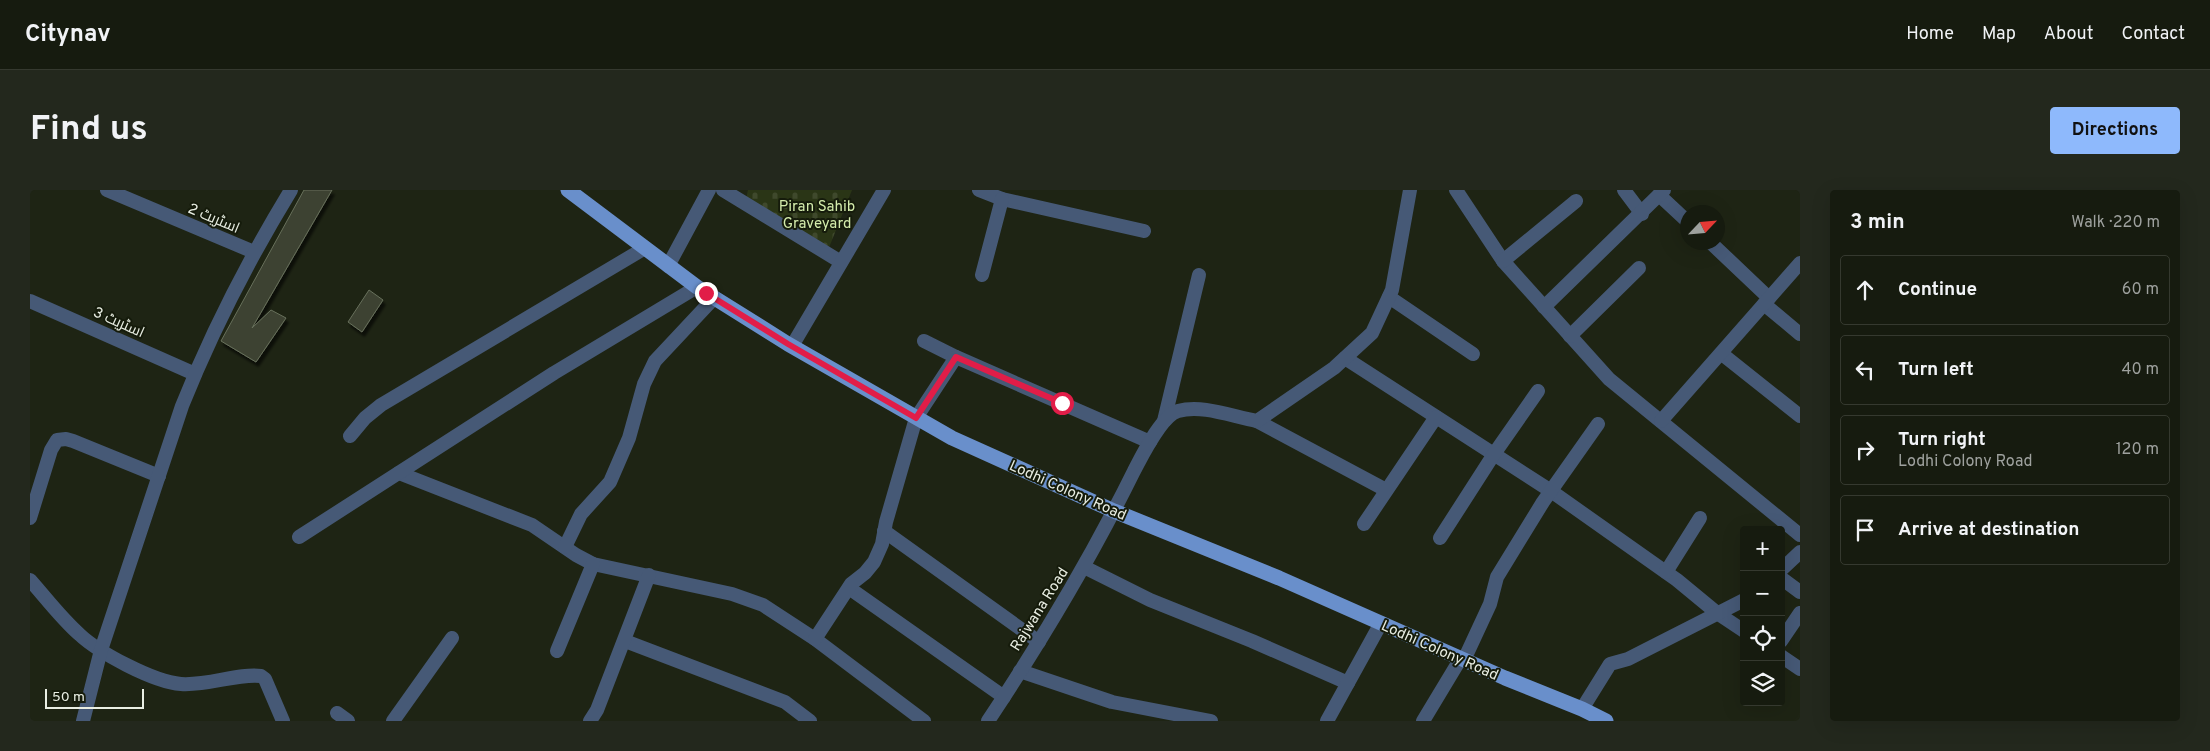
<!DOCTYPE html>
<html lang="en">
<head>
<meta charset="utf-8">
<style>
  :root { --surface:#161b0f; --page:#23281d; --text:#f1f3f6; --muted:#9ea19e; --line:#35392f; --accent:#8eb9fc }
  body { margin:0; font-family:Overpass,Cairo,sans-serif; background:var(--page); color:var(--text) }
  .controls { position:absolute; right:15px; bottom:15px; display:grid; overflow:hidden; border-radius:5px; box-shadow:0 5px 20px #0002 }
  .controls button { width:45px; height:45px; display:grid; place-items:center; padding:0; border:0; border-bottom:1px solid var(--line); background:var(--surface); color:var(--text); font:25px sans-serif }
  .compass { position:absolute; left:1650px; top:15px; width:45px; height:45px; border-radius:50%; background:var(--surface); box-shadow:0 5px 20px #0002; rotate:64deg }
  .scale { position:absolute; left:15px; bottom:12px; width:99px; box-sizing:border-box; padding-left:5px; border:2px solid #e9eee3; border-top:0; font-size:14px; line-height:18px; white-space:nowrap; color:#e9eee3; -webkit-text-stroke:4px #151b0b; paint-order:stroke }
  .stop { position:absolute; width:15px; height:15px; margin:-11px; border:4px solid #e11d48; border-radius:50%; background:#fff }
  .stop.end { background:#e11d48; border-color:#fff; box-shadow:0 1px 5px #0008 }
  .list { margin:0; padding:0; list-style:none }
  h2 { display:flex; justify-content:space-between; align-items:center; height:65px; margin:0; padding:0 20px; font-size:21px }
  h2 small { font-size:16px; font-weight:400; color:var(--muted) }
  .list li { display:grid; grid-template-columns:32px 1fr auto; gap:15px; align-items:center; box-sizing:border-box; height:70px; margin:0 10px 10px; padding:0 10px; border:1px solid var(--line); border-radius:5px }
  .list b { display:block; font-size:19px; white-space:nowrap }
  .list p { margin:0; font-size:16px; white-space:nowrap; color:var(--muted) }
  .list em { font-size:16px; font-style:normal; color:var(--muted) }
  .icon { flex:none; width:28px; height:28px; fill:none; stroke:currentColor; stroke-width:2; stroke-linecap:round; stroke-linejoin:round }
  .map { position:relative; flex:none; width:1770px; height:531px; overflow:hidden; border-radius:5px }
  header { display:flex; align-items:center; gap:30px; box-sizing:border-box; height:70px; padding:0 25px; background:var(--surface); border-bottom:1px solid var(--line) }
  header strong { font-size:24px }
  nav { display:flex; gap:28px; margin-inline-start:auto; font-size:18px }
  .intro { display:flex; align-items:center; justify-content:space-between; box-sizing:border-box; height:120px; padding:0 30px }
  h1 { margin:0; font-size:35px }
  .button { padding:12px 22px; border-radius:5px; background:var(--accent); color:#111; font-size:18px; font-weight:700 }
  main { display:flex; gap:30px; padding:0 30px }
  aside { flex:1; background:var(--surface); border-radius:5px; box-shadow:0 5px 20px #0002 }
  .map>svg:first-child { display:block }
</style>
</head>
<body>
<header>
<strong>Citynav</strong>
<nav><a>Home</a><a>Map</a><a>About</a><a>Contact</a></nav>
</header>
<div class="intro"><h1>Find us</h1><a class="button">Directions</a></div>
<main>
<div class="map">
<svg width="1770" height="531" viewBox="0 0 1770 531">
  <defs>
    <pattern id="cemetery-stones" width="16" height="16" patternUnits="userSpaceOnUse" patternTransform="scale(1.25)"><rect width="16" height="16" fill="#2a3516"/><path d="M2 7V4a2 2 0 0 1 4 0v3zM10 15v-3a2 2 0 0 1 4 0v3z" fill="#3f492c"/></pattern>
    <filter id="shadow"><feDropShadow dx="2.5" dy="4.5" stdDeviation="1" flood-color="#0009"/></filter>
  </defs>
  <rect width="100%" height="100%" fill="#1e2414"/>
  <path fill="url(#cemetery-stones)" d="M718 0H822L798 60 716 9Z"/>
  <g fill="#3c4231" stroke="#68705c" filter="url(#shadow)">
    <path d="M274 0H302L222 138 241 120 256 128 226 172 191 151Z"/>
    <path d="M339 100 353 110 332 142 318 132Z"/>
  </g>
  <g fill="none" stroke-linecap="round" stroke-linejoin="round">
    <g stroke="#465976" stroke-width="14">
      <path d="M77 0 224 62"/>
      <path d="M693 0 811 72"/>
      <path d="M949 0 972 9 1114 41"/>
      <path d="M1426 0 1473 71 1579 189 1770 345"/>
      <path d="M1594 0 1612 24"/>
      <path d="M1629 5 1658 32"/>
      <path d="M1680 52 1739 108"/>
      <path d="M1473 71 1546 11"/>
      <path d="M638 76 679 0"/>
      <path d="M952 85 972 9"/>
      <path d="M1359 107 1443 164"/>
      <path d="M0 111 165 184"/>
      <path d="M1734 114 1770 144"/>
      <path d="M1514 117 1634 0"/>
      <path d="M1540 146 1609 78"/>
      <path d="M894 151 926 167 1120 252"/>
      <path d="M762 156 854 0"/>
      <path d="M1692 164 1770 226"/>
      <path d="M1315 168 1521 301 1647 390 1687 423 1714 441"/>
      <path d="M1134 231 1169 85"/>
      <path d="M1227 231 1356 300"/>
      <path d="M1631 231 1770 73"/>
      <path d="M320 246 335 228 351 215 615 58"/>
      <path d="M369 283 502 335 546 365 563 374 702 404 733 415 785 449 894 531"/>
      <path d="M0 328 21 260 27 250 36 249 43 251 129 286"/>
      <path d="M1334 334 1406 227"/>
      <path d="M854 341 1009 452"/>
      <path d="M269 347 524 183 667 97"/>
      <path d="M1410 348 1464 264 1508 201"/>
      <path d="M535 357 551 324 580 292 599 248 614 194 625 171 684 108"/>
      <path d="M1054 377 1120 410 1222 451 1318 493"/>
      <path d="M1751 380 1770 362"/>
      <path d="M1636 382 1670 328"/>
      <path d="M1751 388 1770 402"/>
      <path d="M0 390C16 408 31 428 49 444 69 463 124 492 151 494 178 496 208 483 231 486L235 489 253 531"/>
      <path d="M819 398 974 507"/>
      <path d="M785 449 821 394 835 383 844 372 852 354 856 332 886 228 926 167"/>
      <path d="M595 451 755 512 780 531"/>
      <path d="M1751 451 1770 423"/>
      <path d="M527 461 563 374"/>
      <path d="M1751 466 1770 479"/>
      <path d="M1434 470 1460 414 1467 387 1513 312 1568 234"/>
      <path d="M990 481 1082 512 1181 531"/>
      <path d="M1552 519 1580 474 1598 469 1714 410"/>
      <path d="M307 523 318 531"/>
      <path d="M53 531 71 460 152 216C182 141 219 69 261 0"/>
      <path d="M363 531 422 448"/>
      <path d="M560 531 567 520 619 385"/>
      <path d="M958 531C1012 450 1061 368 1104 281 1112 266 1131 226 1148 221 1173 214 1203 227 1227 231L1304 178 1342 143 1362 100 1380 0"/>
      <path d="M1297 531 1351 433"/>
      <path d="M1393 531 1431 468"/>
    </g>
    <path stroke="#698fcb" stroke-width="15" d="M538 0 667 97 758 154 922 248 1084 321 1249 388 1475 488 1552 519 1576 531"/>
  </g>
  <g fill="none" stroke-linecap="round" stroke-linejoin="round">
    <path stroke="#e11d48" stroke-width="6" d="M676 103 758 154 886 228 926 167 1032 213"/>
  </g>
  <g text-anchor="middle" stroke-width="4" stroke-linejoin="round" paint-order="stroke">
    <g font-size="15" fill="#d4ecac" stroke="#151b0b">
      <text x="787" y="21">Piran Sahib<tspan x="787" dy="17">Graveyard</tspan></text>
    </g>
    <g font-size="15" fill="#e9eee3" stroke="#151b0b">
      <text transform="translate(184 28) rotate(23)" y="5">اسٹریٹ 2</text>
      <text transform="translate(89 132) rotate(24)" y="5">اسٹریٹ 3</text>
      <text transform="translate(1038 300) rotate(24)" y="5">Lodhi Colony Road</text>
      <text transform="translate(1009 419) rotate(-58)" y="5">Rajwana Road</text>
      <text transform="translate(1410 460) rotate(24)" y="5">Lodhi Colony Road</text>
    </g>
  </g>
</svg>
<div class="controls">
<button>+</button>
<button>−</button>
<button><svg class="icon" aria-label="locate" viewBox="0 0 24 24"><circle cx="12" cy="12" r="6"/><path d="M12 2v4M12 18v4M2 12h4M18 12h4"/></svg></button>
<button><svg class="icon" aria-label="layers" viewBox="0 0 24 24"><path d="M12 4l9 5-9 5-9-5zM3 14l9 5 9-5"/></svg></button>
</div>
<svg class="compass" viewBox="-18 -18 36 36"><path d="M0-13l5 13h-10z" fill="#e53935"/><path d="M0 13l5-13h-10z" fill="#9ea19e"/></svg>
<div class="scale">50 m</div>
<div class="stop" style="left:1032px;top:213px"></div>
<div class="stop end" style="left:676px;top:103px"></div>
</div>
<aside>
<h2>3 min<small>Walk · 220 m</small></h2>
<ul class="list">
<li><svg class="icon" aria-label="ahead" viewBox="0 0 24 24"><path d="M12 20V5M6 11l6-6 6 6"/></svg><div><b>Continue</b></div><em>60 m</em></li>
<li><svg class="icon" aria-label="left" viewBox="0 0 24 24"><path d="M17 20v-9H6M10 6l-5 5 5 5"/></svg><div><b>Turn left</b></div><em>40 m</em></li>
<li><svg class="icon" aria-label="right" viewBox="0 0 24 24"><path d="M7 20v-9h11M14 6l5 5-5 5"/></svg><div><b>Turn right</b><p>Lodhi Colony Road</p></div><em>120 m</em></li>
<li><svg class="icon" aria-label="arrive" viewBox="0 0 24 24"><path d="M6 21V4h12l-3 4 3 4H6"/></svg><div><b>Arrive at destination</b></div></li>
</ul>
</aside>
</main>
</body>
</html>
